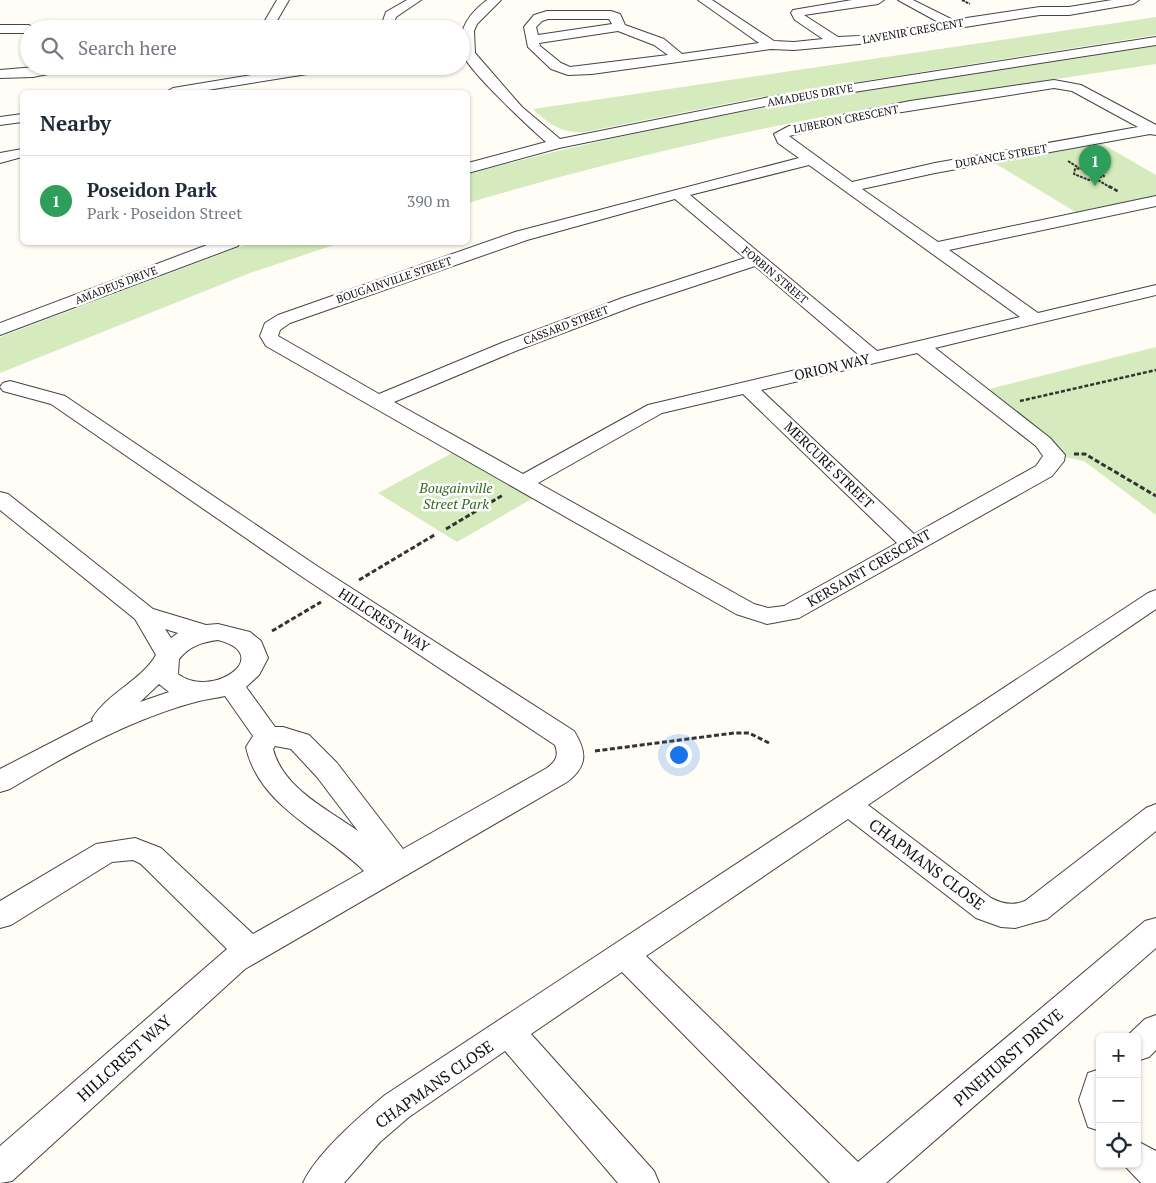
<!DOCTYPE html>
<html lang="en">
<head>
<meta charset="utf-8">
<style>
  :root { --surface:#fff; --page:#f2f2f3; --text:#1f2937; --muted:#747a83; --line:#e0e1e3; --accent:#c4262e }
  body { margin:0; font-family:"PT Serif",serif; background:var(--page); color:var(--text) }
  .controls { position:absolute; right:15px; bottom:15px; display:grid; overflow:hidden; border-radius:8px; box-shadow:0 1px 4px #0004 }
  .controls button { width:45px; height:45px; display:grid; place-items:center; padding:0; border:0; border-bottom:1px solid var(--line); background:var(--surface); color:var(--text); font:25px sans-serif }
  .you { position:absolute; left:678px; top:754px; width:18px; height:18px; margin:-12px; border:4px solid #fff; border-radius:50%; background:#1a73e8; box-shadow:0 0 0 8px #1a73e833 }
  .badge { display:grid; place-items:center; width:32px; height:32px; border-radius:50%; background:var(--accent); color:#fff; font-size:16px; font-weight:700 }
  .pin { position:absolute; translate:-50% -41px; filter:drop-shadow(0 1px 2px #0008) }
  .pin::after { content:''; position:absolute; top:26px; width:18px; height:15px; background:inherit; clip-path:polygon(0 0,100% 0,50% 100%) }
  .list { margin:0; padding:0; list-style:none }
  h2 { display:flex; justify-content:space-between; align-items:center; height:65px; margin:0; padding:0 20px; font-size:21px }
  h2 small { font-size:16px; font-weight:400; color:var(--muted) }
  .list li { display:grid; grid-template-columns:32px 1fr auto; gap:15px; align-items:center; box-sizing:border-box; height:90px; padding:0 20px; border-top:1px solid var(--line) }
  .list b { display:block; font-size:19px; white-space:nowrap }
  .list p { margin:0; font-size:16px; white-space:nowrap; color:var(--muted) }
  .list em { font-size:16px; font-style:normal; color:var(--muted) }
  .icon { flex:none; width:28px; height:28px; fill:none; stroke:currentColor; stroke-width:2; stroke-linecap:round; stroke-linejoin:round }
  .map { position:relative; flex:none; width:1156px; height:1183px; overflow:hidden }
  .search { position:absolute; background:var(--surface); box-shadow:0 1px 4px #0004; left:20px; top:20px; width:450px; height:55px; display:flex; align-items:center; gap:12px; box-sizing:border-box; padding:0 18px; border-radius:28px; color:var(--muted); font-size:19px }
  .panel { position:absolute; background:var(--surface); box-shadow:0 1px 4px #0004; left:20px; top:90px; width:450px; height:155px; border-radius:8px }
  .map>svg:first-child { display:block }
</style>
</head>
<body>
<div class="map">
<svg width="1156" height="1183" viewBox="0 0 1156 1183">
  <rect width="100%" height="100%" fill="#fffdf5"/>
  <g fill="#d5ebbd">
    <path d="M1156 17V35L755 98 585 132C562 134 549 124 533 109Z"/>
    <path d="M1156 45V64C1012 86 866 106 724 137 638 156 552 178 468 203V174C694 113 925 80 1156 45Z"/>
    <path d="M1099 142 1156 175V197L1079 214 991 161Z"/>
    <path d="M250 243H340L250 273 0 373V337Z"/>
    <path d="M1156 347V515L1084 461 1064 457 985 390Z"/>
    <path d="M454 452 535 497 457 542 378 493Z"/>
  </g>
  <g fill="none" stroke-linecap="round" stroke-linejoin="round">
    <defs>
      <g id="minor">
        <path d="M277 0H289L272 29H260Z"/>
        <path d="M407 0H421L396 17 392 29H380L386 12Z"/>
        <path d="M487 0H501L477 24 474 31 475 53 522 107 560 139 770 97 1156 37V45L770 105 559 148 468 173V163L546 142C531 129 465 68 462 52 458 28 469 14 487 0Z"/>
        <path d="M698 0H712L774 41 794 42 823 39 795 20 791 13 793 10 852 0H884L878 4 804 15 838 37 859 36 940 23 898 0H913L953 20 1040 7H1069L1112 0H1139L1133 4 1069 15H1040L859 44 794 50 771 49 592 74 568 75 551 69 528 47 524 27 534 15 547 11H611L620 14 625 25 664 39 682 54 759 43ZM548 19H609L612 24 538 35 536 27 542 21ZM618 31 654 45 668 55 570 67 561 63 540 46 539 43Z"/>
        <path d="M0 25H29L35 29H29V33H0Z"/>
        <path d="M47 66H74L73 69 33 77 0 78V70Z"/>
        <path d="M306 66H338L332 70 195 92H166L173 88Z"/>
        <path d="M1054 80 1081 85 1156 125V135L1150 134 935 173 862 189 938 242 1156 196V206L949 250 1038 313 1156 285V295L935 348 1050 438 1065 455 1064 461 1052 476 799 618 767 624 736 614 266 346 260 336 265 323 278 315 515 232 799 158 778 143 774 134 789 126 910 101ZM1054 88 1072 91 1138 127 935 163 852 182 789 136 864 118ZM809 165 1020 317 877 351 690 195ZM675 199 745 258 625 297 504 342 379 394 278 336 280 330 290 323 527 240ZM755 266 859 355 648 405 523 474 394 402 518 350 637 305ZM917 353 1036 446 1043 456 1036 466 914 534 761 390ZM743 394 897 543 784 606 768 608 754 604 538 483 662 413Z"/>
        <path d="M22 114V122L0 125V117Z"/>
        <path d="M22 149V157L0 163V153Z"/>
        <path d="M215 242H240L238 246 0 335V323Z"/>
        <path d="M10 381 65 396 317 566 574 731C587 752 588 766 567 782L245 969 12 1181 0 1183V1146L227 949 141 864 133 860 112 862 11 925 0 928V901L96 844 135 838 161 848 253 934 364 871C324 831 259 807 246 747L253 736 225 696C217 698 207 699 199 701 133 718 68 754 10 789L0 792V769L93 721 92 719C107 693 141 681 156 655L135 619 0 510V492L8 494 153 609 206 625 218 624 250 632 261 641 268 658 259 675 246 687 275 727H283L309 735 337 763 403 849 547 768C556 761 559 756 555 745L301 576 51 404 3 391 0 387 3 383ZM165 629 178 633 171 638ZM218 640C276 655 212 700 178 674L179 659C190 646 202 642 218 640ZM159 684 169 692 140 702ZM275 746 291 749 317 777 358 831C327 809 283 788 273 749Z"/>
        <path d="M1156 590V609L868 805 991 898C1002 904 1013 906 1025 901L1146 808 1156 804V831L1047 919 1015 928 1001 927 976 918 848 819 646 956 858 1162 1145 921 1156 918V948L886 1183H830L622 972 531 1034 654 1171 659 1183H618L505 1051 409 1117 380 1142 344 1183H303C317 1153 359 1117 385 1095L1148 593Z"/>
        <path d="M1156 1015V1050L1149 1057 1137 1061V1037H1126L1145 1019Z"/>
        <path d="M1100 1069V1131L1088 1127 1079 1100 1088 1073Z"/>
        <path d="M1137 1141 1156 1151V1183H1141L1123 1164H1137Z"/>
      </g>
    </defs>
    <use href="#minor" stroke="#444" stroke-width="2"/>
    <g stroke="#333" stroke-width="2" stroke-dasharray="3 1" stroke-linecap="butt">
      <path d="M962 0 970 4"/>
      <path d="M1068 161 1079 168"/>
      <path d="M1085 168 1096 169 1104 176 1089 180 1074 174 1075 169Z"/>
      <path d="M1098 180 1111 188"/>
    </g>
    <g stroke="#333" stroke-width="2.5" stroke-dasharray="4 2" stroke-linecap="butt">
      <path d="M1109 186 1119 192"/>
      <path d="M1020 401 1156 370"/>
    </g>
    <g stroke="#333" stroke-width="3" stroke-dasharray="5 2.5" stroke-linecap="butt">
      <path d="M1074 454H1085L1156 496"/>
      <path d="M446 529 503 495"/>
      <path d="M359 580 436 534"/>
      <path d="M272 631 321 602"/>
      <path d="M595 751 734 733H749L771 744"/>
    </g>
    <use href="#minor" fill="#fff" fill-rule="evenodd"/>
  </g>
  <g text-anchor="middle" stroke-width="5" stroke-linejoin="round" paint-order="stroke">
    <g font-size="11" fill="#111" stroke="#fff">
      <text transform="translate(913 31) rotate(-10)" y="4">L'AVENIR CRESCENT</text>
      <text transform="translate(810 95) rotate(-10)" y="4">AMADEUS DRIVE</text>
      <text transform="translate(846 119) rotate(-11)" y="4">LUBERON CRESCENT</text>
      <text transform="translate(1001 156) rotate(-10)" y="4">DURANCE STREET</text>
      <text transform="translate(775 275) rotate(40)" y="4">FORBIN STREET</text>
      <text transform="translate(394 280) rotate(-19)" y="4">BOUGAINVILLE STREET</text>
      <text transform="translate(116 285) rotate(-21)" y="4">AMADEUS DRIVE</text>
      <text transform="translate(566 325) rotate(-21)" y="4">CASSARD STREET</text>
    </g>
    <g font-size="14" fill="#111" stroke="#fff">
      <text transform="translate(832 367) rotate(-13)" y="5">ORION WAY</text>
      <text transform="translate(829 465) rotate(44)" y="5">MERCURE STREET</text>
      <text transform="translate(869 568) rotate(-30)" y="5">KERSAINT CRESCENT</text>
      <text transform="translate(384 620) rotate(33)" y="5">HILLCREST WAY</text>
    </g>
    <g font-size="14" font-style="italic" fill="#2f6b1f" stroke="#fff">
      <text x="456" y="493">Bougainville<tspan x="456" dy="16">Street Park</tspan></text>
    </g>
    <g font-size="16" fill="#111" stroke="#fff">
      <text transform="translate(927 864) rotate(37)" y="6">CHAPMANS CLOSE</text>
      <text transform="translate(1008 1057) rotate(-41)" y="6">PINEHURST DRIVE</text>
      <text transform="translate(124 1058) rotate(-42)" y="6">HILLCREST WAY</text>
      <text transform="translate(434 1084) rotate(-35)" y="6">CHAPMANS CLOSE</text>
    </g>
  </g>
</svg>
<div class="controls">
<button>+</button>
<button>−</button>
<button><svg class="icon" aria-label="locate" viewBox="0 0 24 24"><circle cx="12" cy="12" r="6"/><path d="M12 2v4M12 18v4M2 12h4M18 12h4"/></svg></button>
</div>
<div class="you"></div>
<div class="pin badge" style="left:1095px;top:186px;background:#2e9e5b">1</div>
<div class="search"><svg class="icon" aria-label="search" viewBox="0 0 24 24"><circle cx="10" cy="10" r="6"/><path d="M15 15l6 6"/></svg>Search here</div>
<section class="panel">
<h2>Nearby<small></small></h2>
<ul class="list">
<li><span class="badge" style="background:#2e9e5b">1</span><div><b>Poseidon Park</b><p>Park · Poseidon Street</p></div><em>390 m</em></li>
</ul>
</section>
</div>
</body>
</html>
